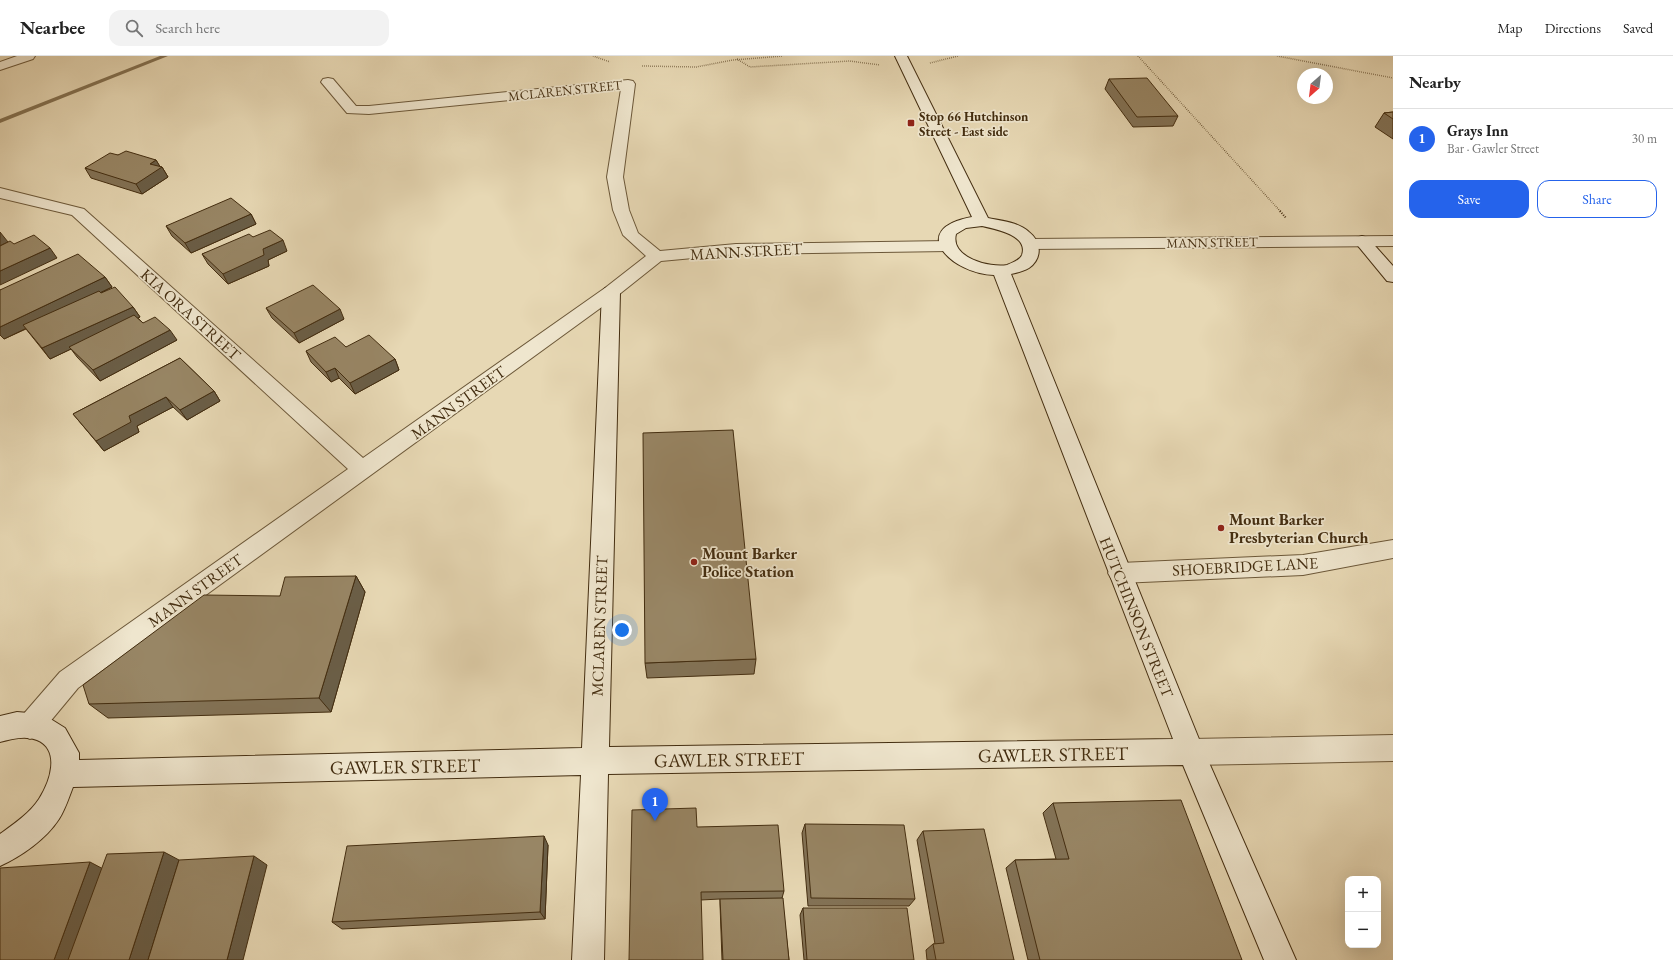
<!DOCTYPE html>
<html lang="en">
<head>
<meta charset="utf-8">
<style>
  :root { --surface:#fff; --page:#f2f2f2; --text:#222; --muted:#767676; --line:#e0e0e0; --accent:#2563eb }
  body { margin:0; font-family:"EB Garamond",serif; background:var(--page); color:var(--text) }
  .controls { position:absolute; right:12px; bottom:12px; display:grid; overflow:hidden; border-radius:8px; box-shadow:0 4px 16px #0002 }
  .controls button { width:36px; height:36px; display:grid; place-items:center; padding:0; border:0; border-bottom:1px solid var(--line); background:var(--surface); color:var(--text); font:20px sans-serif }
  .compass { position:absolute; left:1297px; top:12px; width:36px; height:36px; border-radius:50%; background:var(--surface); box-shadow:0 4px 16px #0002; rotate:208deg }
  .you { position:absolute; left:622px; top:574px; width:14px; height:14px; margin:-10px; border:3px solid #fff; border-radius:50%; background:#1a73e8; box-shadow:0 0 0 6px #1a73e833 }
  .badge { display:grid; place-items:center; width:26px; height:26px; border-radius:50%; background:var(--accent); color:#fff; font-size:13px; font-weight:700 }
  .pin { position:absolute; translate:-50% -33px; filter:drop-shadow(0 1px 2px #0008) }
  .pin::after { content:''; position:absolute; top:21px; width:14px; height:12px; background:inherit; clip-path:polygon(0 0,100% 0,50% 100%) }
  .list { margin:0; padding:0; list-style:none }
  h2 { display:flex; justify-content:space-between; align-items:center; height:52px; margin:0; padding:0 16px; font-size:17px }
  h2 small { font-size:13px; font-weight:400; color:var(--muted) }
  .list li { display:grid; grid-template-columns:26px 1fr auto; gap:12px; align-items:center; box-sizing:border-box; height:60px; padding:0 16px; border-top:1px solid var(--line) }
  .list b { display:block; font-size:15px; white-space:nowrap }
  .list p { margin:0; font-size:13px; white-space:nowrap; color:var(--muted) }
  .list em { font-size:13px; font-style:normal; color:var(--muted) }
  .actions { display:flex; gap:8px; padding:12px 16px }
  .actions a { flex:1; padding:9px 0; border:1px solid var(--accent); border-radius:12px; text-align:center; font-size:14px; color:var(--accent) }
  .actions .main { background:var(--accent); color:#fff }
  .icon { flex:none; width:22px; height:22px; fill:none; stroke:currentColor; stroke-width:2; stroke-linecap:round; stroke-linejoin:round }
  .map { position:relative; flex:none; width:1393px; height:904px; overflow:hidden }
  header { display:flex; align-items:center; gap:24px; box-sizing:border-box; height:56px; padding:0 20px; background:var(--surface); border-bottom:1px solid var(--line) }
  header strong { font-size:19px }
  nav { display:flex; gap:22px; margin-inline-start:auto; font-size:14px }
  .search { width:280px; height:36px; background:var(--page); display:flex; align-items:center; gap:10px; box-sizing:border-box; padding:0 14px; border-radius:12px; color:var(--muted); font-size:15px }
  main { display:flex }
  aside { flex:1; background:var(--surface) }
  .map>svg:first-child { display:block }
</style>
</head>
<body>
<header>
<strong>Nearbee</strong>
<div class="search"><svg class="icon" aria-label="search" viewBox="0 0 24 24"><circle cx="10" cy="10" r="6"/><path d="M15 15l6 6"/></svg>Search here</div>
<nav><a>Map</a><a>Directions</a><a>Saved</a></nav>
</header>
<main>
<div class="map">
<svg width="1393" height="904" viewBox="0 0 1393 904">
  <rect width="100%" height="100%" fill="#e7d8b4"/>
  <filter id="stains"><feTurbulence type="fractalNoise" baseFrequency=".005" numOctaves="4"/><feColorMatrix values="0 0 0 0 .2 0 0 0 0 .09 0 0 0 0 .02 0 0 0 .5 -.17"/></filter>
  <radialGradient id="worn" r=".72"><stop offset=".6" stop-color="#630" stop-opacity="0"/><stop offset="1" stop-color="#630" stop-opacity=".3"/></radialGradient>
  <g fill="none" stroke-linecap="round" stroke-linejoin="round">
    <path fill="#847151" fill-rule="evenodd" d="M160 0H168L0 67V63Z"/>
    <defs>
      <g id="street">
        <path d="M17 0H35L33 3 0 14V6Z"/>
        <path d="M328 22 333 23 356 50H369L628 24 633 25 635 28 623 121 629 154 638 177 660 195 736 188 948 185 954 186 956 190 954 194 948 195 736 198 661 205 617 240 78 632 39 679 30 683 21 679 17 670 21 661 60 616 348 413 72 159 0 142V132L84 153 363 402 605 232 646 200 623 179 613 154 607 121 621 33 369 58 347 57 321 26 323 23Z"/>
        <path d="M1393 180V190L1030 193 1024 192 1022 188 1024 184 1030 183Z"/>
        <path d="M1393 484V502L1303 519 1120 527 1112 524 1108 517 1112 510 1120 507 1303 499Z"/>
        <path d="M1393 679V705L1191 709 1181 705 1177 696 1181 687 1191 683Z"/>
      </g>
      <g id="secondary">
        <path d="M895 0H907L988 162C1002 165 1018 166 1029 176 1042 186 1042 203 1029 212 1024 215 1016 217 1011 218L1203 693 1296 904H1264L1183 709 608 718 604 904H572L581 719 73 731C69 741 65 754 59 763 46 783 22 800 0 810V778C14 768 30 757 39 743 50 726 61 694 37 684 25 679 11 683 0 686V660L17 656 40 658 49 662 65 672 79 697V704L582 692 602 236 605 232 611 231 617 232 620 236 609 691 1173 683 994 219C952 218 906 173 972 161ZM982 170C995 173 1029 179 1022 199 1020 204 1012 207 1007 209 990 212 950 202 956 178L966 172Z"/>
        <path d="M1362 180 1368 182 1393 210V226L1387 225 1354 185 1356 182Z"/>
      </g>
    </defs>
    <use href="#street" stroke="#6c5839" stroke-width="2"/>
    <use href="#secondary" stroke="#432d10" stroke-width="2"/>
    <g stroke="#432d10" stroke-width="1.5" stroke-dasharray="0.5 1.5" stroke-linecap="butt">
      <path d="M593 0 610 6"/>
      <path d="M1138 0 1281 156"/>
      <path d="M1277 0 1393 22"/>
      <path d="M737 3 750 11 850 5 880 9"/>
      <path d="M930 7 958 0"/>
      <path d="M642 10 696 11 733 4 783 0"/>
    </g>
    <path stroke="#432d10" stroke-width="2" stroke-dasharray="1 1.5" stroke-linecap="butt" d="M1280 155 1286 162"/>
    <use href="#street" fill="#efe6ce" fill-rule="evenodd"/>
    <use href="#secondary" fill="#efe6ce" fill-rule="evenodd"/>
  </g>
  <g fill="#837357" stroke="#432d10">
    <path d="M1109 23 1178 60 1173 70 1133 71 1105 33Z"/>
    <path d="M1393 56V83L1375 71 1384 57Z"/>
    <path d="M118 99 156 104 160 111H162L168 121 142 138 91 122 85 112Z"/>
    <path d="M251 158 256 168 191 197 172 180 166 170Z"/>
    <path d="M253 181 287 195 268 204 269 210 228 228 208 208 202 198Z"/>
    <path d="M105 221 112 231 101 237 133 251 140 261 138 262 143 267 177 284 100 325 77 301 71 293 50 303 26 273 4 283 0 279V234Z"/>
    <path d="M266 252 344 263 299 287 272 262Z"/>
    <path d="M346 291 395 303 399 314 355 338 339 322 331 326 311 306 306 295Z"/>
    <path d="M180 302 214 335 220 345 187 364 173 351 137 370 139 376 104 395 73 358Z"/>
    <path d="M356 520 365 536 331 656 108 662 89 648 280 540Z"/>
    <path d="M756 603 754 618 647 622 645 607Z"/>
    <path d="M1053 747 1242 904H1028L1006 812 1015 804 1056 803 1043 757Z"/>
    <path d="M805 768 915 843 909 850H808L802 777Z"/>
    <path d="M697 771 784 835 782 842 789 904H722L720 848V843L701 844 629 904Z"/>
    <path d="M923 775 1014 904H927L926 894 933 888H935L917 784Z"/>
    <path d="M548 789 545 863 342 873 332 866Z"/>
    <path d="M803 852 914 904H804L800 859Z"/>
  </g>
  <g fill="#6a5e47" stroke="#432d10">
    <path d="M156 104 161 112 162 111 168 121 142 138 136 128 150 108Z"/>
    <path d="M251 158 256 168 191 197 185 187Z"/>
    <path d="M0 176 8 186 0 190Z"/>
    <path d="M283 184 287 195 268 204 269 210 228 228 223 218 263 193Z"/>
    <path d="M50 192 57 202 0 229V215Z"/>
    <path d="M105 221 112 231 4 283 0 279V271Z"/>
    <path d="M133 251 140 261 71 293 69 291 71 293 50 303 42 292Z"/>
    <path d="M340 253 344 263 299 287 294 277Z"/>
    <path d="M170 274 177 284 100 325 93 314Z"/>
    <path d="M395 303 399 314 355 338 350 327Z"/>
    <path d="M335 312 339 322 331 326 326 316Z"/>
    <path d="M214 335 220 345 187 364 180 354Z"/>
    <path d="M166 341 173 351 137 370 139 376 104 395 96 385 129 360Z"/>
    <path d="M356 520 365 536 331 656 319 642Z"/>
    <path d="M544 780 548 789 545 863 540 856Z"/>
    <path d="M164 796 179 804 148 904H129Z"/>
    <path d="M254 800 267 809 243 904H227Z"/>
    <path d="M90 806 107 815 75 904H54Z"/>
  </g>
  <g fill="#988665" stroke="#432d10">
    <path d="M1147 22 1178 60 1137 61 1109 23Z"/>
    <path d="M1393 56V63L1384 57Z"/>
    <path d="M126 95 156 104 150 108 162 111 136 128 85 112 110 97 118 99Z"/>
    <path d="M231 142 251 158 185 187 166 170Z"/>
    <path d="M270 174 283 184 263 193 264 199 223 218 202 198 249 178 253 181Z"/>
    <path d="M34 179 50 192 0 215V190L10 185 14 188Z"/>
    <path d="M78 198 105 221 0 271V234Z"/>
    <path d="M313 229 340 253 294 277 266 252Z"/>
    <path d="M115 231 133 251 42 292 23 269 99 235 101 237Z"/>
    <path d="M134 259 143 267 155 261 170 274 93 314 69 291Z"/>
    <path d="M369 279 395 303 350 327 335 312 326 316 306 295 335 281 346 291Z"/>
    <path d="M180 302 214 335 180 354 166 341 129 360 131 366 96 385 73 358Z"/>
    <path d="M733 374 756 603 645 607 643 377Z"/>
    <path d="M356 520 319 642 89 648 83 629 204 539 280 540 285 521Z"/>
    <path d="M1181 744 1242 904H1040L1015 804 1069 803 1053 747Z"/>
    <path d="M696 752 697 771 778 769 784 835 701 836 703 904H629L632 754Z"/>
    <path d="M805 768 904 769 915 843 811 842Z"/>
    <path d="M984 773 1014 904H936L933 888 944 887 923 775Z"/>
    <path d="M544 780 540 856 332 866 347 790Z"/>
    <path d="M164 796 129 904H68L107 798Z"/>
    <path d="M254 800 227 904H148L179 804Z"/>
    <path d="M90 806 54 904H0V812Z"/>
    <path d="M783 842 789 904H723L720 843Z"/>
    <path d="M803 852H907L914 904H807Z"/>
  </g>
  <g fill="#8f2418" stroke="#efe6ce" stroke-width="1.5">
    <rect x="907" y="63" width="8" height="8" rx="2"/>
    <circle cx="1221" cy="472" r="4"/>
    <circle cx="694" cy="506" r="4"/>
  </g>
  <g text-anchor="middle" stroke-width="3.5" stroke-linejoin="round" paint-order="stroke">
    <g font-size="13" fill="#432d10" stroke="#efe6ce">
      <text transform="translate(565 34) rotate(-6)" y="5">MCLAREN STREET</text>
      <text transform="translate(1212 186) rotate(-1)" y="5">MANN STREET</text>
    </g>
    <g font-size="13" font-weight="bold" fill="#432d10" stroke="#efe6ce" text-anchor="start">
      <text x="919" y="65">Stop 66 Hutchinson<tspan x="919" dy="15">Street - East side</tspan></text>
    </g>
    <g font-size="16" fill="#432d10" stroke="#efe6ce">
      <text transform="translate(746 195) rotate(-3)" y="6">MANN STREET</text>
      <text transform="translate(191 258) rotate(42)" y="6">KIA ORA STREET</text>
      <text transform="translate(458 346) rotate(-36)" y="6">MANN STREET</text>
      <text transform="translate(1245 510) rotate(-3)" y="6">SHOEBRIDGE LANE</text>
      <text transform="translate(195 534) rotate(-36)" y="6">MANN STREET</text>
      <text transform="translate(1137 561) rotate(68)" y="6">HUTCHINSON STREET</text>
      <text transform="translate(599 570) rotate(-88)" y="6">MCLAREN STREET</text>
    </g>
    <g font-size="16" font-weight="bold" fill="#432d10" stroke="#efe6ce" text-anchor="start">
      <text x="1229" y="469">Mount Barker<tspan x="1229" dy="18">Presbyterian Church</tspan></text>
      <text x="702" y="503">Mount Barker<tspan x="702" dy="18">Police Station</tspan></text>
    </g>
    <g font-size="19" fill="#432d10" stroke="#efe6ce">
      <text transform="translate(1053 698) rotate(-1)" y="7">GAWLER STREET</text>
      <text transform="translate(729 703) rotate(-1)" y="7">GAWLER STREET</text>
      <text transform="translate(405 710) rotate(-1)" y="7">GAWLER STREET</text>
    </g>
  </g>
  <rect width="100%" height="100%" filter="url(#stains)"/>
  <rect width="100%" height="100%" fill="url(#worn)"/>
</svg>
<div class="controls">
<button>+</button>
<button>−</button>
</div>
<svg class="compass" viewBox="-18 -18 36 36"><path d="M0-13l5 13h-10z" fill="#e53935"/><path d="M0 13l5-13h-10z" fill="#767676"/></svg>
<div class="you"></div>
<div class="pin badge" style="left:655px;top:765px">1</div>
</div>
<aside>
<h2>Nearby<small></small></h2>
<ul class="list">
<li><span class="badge">1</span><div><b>Grays Inn</b><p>Bar · Gawler Street</p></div><em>30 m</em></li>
</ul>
<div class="actions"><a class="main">Save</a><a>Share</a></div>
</aside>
</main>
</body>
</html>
